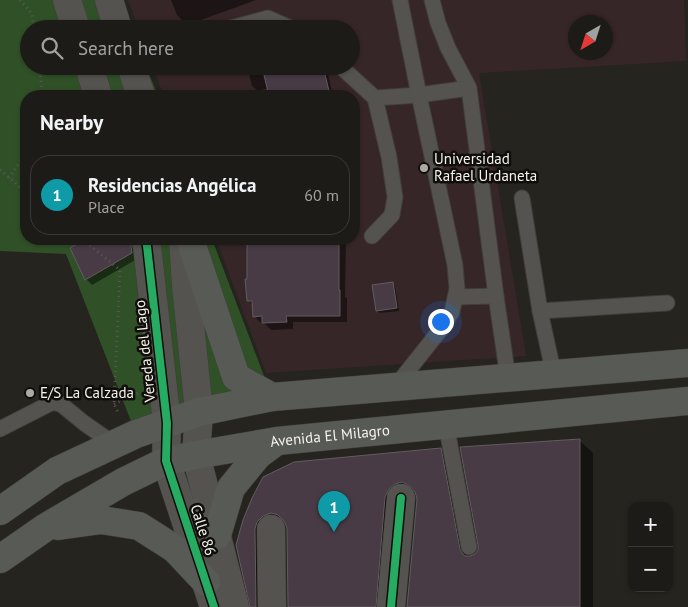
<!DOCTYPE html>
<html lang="en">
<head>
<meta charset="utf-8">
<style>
  :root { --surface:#1c1b17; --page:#252420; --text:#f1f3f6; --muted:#a0a1a1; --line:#3a3936; --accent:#0b8043 }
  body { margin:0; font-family:"PT Sans",sans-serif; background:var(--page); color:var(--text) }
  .controls { position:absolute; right:15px; bottom:15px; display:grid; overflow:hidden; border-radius:10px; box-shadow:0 1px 4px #0004 }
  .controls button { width:45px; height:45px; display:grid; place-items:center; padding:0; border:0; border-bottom:1px solid var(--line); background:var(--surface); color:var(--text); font:25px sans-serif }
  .compass { position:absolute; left:568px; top:15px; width:45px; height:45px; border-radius:50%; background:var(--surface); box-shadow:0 1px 4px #0004; rotate:219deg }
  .you { position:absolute; left:440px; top:321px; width:18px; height:18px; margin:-12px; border:4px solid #fff; border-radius:50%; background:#1a73e8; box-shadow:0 0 0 8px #1a73e833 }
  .badge { display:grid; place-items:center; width:32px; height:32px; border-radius:50%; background:var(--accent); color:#fff; font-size:16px; font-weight:700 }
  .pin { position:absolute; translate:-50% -41px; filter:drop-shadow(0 1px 2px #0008) }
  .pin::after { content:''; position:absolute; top:26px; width:18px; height:15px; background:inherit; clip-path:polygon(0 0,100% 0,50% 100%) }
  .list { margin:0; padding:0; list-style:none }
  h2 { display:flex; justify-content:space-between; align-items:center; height:65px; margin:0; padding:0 20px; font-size:21px }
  h2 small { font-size:16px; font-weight:400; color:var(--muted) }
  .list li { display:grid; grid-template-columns:32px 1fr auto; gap:15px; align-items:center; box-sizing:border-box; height:80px; margin:0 10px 10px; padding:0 10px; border:1px solid var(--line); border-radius:20px }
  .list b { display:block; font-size:19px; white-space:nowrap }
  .list p { margin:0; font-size:16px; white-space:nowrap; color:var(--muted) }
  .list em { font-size:16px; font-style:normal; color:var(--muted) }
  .icon { flex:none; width:28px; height:28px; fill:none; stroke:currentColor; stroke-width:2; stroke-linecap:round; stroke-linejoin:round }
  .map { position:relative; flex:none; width:688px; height:607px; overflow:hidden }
  .search { position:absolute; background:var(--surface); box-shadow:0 1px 4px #0004; left:20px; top:20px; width:340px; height:55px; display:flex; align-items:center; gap:12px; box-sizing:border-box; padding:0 18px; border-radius:28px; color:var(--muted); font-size:19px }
  .panel { position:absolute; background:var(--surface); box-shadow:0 1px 4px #0004; left:20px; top:90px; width:340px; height:155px; border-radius:20px }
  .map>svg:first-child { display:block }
</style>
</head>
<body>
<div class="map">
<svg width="688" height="607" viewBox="0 0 688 607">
  <rect width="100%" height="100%" fill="#26241f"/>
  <path fill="#372628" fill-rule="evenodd" d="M128 0H684L686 61 479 73 526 356 266 373 216 239H354V96H164L152 66H351V29H139ZM576 22H606V52H576Z"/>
  <path fill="#305127" d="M0 0H121L132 29H29V66H146L158 96H26V239H212L272 397 136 434 66 254 0 251Z"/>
  <g fill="#0007" fill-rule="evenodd">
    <path d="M171 0H256L187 25 177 15Z"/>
    <path d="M247 66H281L283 72 309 66H325L327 69 333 96H270L268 88 258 91 252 86Z"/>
    <path d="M89 239H134L137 259 92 285 86 279 71 248Z"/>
    <path d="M249 239H346L345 297 347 298V322H293V329L271 330 264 323H261L254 316V306L248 300Z"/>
    <path d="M393 284 395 286 399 311 380 313 377 311Z"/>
    <path d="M579 440 593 453V607H408L418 499 417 495 409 497 390 607H289L287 527 285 526 276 529 269 607H251L244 520 440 449 454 463 472 557 476 555ZM277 511 278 513 263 517V514Z"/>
  </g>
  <g fill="#483b46" stroke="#605d5d">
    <path d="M303 66H323L329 91 305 96H269L264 75Z"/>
    <path d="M86 239H130L132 253 85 280 70 248Z"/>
    <path d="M247 239H339V290H340V316H286L287 322 262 323V316L253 317 252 301H247L245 279H247Z"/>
    <path d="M393 282 397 308 376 311 372 285Z"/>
    <path d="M580 439V607H407L417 499 415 492 410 486 402 482 395 484 389 489 385 497 376 607H288L287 528 284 521 278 515 271 513 263 516 257 522 255 529 256 607H250L236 545 243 520 252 498 263 477 294 462 441 448 460 549 462 553 465 556H470L475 554 478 550V545L460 447Z"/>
  </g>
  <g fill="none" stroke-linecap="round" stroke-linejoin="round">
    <defs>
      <g id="service">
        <path d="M432 0 438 23 448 48 469 88 496 296 508 378"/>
        <path d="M227 29 268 18 293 29"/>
        <path d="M340 66 375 98 419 95 469 88"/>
        <path d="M522 198 540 311 554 375"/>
        <path d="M372 236 392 215 395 197 389 157 375 98"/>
        <path d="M455 297 496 296"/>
        <path d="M540 311 667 303"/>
        <path d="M395 387 441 329 452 312 457 289 455 265 419 95 400 0"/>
        <path d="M446 424 469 547"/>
        <path d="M0 429 49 404 54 402 62 405 84 423 114 444"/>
      </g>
      <g id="minor">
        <path d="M67 0 76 29"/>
        <path d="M109 0 118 29"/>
        <path d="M89 66 98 96"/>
        <path d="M131 66 141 96"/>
        <path d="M145 239 147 246 167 423 166 461 214 607"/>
        <path d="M183 239 186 285 199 412 196 455 235 607"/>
        <path d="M271 529 272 607"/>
        <path d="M391 607 401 498"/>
      </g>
      <g id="secondary">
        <path d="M190 239 236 377 272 397"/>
        <path d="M0 511 57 471 136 434 199 412 272 397 688 363"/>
        <path d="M58 526 101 520 139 526 175 549 206 582"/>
        <path d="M217 535 231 488 258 455 277 441"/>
        <path id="s1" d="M0 559 46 527 123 482 166 461 196 455 277 441 688 401"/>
      </g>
    </defs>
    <use href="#service" stroke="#403e3a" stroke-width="17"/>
    <use href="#minor" stroke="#403e3a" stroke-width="29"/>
    <use href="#secondary" stroke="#403e3a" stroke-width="29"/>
    <g stroke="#5a5855" stroke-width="3" stroke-dasharray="1 4" stroke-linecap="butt">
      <path d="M20 0 32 14 34 29"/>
      <path d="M39 66 43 96"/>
      <path d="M0 170 26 192"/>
      <path d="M9 178 26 153"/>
      <path d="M82 239 120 270 114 404 119 414"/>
      <path d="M114 404 138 393"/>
    </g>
    <use href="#service" stroke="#545350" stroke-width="15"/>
    <use href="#minor" stroke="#545350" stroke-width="28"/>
    <use href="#secondary" stroke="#585a55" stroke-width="28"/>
    <defs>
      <g id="cycleway">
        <path d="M145 239 147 246 167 423 166 461 214 607"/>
        <path d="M391 607 401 498"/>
      </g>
    </defs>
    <use href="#cycleway" stroke="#100e0a" stroke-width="11"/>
    <use href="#cycleway" stroke="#26ab63" stroke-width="8"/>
  </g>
  <g fill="#adaaa4" stroke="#100e0a" stroke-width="2">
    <circle cx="424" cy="168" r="5"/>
    <circle cx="30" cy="393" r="5"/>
  </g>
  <g text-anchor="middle" stroke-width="5" stroke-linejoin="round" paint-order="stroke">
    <g font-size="15" fill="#f5f2ec" stroke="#100e0a" text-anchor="start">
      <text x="434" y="164">Universidad<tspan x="434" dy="17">Rafael Urdaneta</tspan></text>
      <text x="40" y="398">E/S La Calzada</text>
    </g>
    <g font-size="15" fill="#f5f2ec" stroke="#100e0a">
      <text transform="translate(145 351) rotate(-96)" y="5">Vereda del Lago</text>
      <text dy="5" stroke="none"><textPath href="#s1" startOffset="359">Avenida El Milagro</textPath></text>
      <text transform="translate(203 530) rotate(72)" y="5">Calle 86</text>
    </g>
  </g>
</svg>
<div class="controls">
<button>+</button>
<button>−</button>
</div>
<svg class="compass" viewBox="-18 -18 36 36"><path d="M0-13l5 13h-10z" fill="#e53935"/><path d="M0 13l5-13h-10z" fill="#a0a1a1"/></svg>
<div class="you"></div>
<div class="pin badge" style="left:334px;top:532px;background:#0f9aa8">1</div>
<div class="search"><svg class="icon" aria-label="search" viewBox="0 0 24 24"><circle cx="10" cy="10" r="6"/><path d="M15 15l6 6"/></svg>Search here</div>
<section class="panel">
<h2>Nearby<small></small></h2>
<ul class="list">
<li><span class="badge" style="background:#0f9aa8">1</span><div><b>Residencias Angélica</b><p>Place</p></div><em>60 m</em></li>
</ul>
</section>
</div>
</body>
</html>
